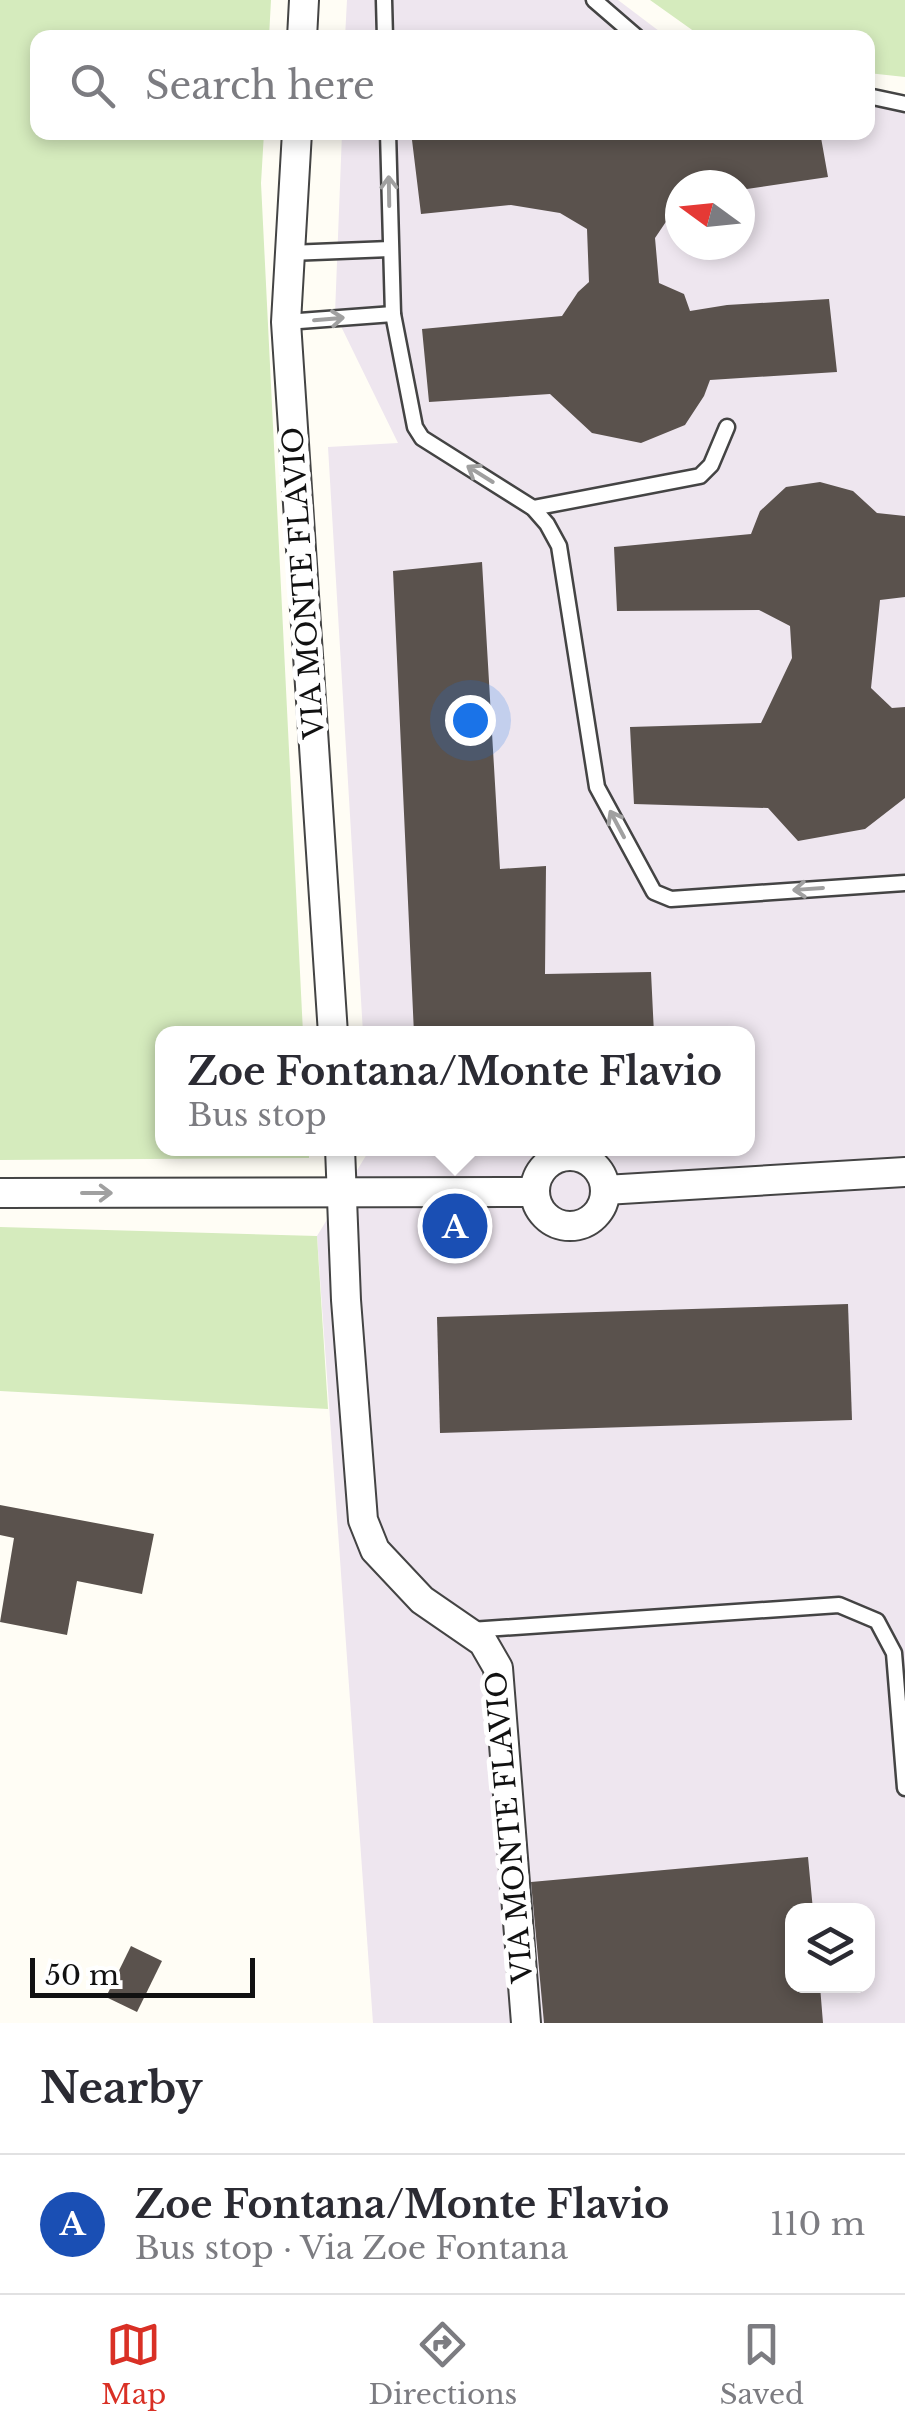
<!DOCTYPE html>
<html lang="en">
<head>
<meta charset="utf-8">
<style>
  :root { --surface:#fff; --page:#f2f2f3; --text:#2b2b33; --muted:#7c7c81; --line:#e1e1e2; --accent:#d93025 }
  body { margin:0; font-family:"Libre Baskerville",serif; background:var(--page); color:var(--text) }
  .controls { position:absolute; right:30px; bottom:30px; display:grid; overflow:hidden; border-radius:20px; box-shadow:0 5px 15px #0003 }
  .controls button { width:90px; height:90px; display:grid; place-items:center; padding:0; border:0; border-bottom:2px solid var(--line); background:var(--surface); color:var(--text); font:50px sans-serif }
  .compass { position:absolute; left:665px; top:170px; width:90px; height:90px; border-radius:50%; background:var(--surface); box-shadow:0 5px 15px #0003; rotate:285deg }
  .scale { position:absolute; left:30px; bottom:25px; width:225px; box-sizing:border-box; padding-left:10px; border:5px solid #111; border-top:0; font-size:28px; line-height:35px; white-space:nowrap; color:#111; -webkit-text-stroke:8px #fff; paint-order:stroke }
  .you { position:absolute; left:470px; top:720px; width:35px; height:35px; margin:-25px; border:8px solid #fff; border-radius:50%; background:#1a73e8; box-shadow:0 0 0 15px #1a73e833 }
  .badge { display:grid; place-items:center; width:65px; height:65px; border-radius:50%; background:var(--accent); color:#fff; font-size:32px; font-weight:700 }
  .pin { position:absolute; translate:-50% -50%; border:5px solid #fff; box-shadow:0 2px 10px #0006 }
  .popup { position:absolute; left:155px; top:1026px; width:600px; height:130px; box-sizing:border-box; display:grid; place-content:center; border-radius:20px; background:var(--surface); filter:drop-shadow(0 2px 8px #0005); font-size:32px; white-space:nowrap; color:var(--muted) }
  .popup b { font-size:38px; color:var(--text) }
  .popup::after { content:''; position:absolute; left:50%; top:100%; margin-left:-20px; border:20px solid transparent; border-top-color:var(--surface) }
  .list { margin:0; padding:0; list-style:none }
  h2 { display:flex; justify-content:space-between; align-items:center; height:130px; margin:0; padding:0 40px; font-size:42px }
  h2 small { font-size:32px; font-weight:400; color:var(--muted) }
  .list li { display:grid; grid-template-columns:65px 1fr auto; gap:30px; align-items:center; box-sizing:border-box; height:140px; padding:0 40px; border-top:2px solid var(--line) }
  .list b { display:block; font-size:38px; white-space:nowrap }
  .list p { margin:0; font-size:32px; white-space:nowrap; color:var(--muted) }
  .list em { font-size:32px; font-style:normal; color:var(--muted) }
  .icon { flex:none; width:55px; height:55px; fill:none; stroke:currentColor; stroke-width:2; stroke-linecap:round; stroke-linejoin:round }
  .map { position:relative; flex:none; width:905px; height:2023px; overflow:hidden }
  .search { position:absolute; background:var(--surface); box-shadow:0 5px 15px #0003; left:30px; right:30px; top:30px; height:110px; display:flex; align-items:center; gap:25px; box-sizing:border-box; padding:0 35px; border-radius:20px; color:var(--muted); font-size:38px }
  .sheet { height:270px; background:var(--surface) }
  nav { display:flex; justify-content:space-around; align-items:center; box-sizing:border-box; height:140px; border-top:2px solid var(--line); background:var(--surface); font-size:28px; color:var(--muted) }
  nav a { display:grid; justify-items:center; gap:5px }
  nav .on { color:var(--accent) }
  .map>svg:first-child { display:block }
</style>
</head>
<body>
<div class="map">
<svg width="905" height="2023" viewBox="0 0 905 2023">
  <rect width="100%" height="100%" fill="#fffdf5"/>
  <g fill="#eee6ef" fill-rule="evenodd">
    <path d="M347 0H618L667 37 345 38Z"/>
    <path d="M868 92 905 98V2023H373L317 1236 370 1149 748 1148V1034L363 1033 328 447 398 443 335 314 342 133 868 132ZM680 185H740V245H680ZM792 1910H868V1986H792Z"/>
  </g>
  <g fill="#d5ebbd">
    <path d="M0 0H271L269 37 38 38V132L264 133 261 183 303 1033 162 1034V1148L309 1149V1158L0 1160Z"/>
    <path d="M650 0H905V77L868 73V38L702 37Z"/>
    <path d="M0 1227 317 1236 328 1409 0 1391Z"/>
  </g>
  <g fill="#5a524d">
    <path d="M507 132H820L828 177 740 190V185H680V201L655 238 659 283 684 294 690 311 727 305 829 299 837 372 710 380 704 396 685 425 641 443 592 433 550 394 429 402 422 329 562 316 578 292 589 282 587 229 560 213 511 205 421 214 412 140Z"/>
    <path d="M820 482 853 491 877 513 905 516V597L880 600 871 688 892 708 905 707V798L865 829 798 841 768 808 634 804 630 727 761 723 792 658 790 626 759 610 617 611 614 547 751 534 760 511 786 487Z"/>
    <path d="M482 562 500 869 546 866 545 974 651 972 654 1034H414L393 571Z"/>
    <path d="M848 1304 852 1420 440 1433 437 1317Z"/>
    <path d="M0 1505 154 1534 142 1594 77 1581 67 1635 0 1622 14 1538 0 1535Z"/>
    <path d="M808 1857 813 1910H792V1986H820L823 2023H544L531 1882Z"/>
    <path d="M131 1946 162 1961 137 2012 106 1997Z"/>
  </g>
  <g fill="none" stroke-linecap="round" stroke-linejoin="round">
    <defs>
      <g id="service">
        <path d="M384 0 385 38"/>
        <path d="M594 0 638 38"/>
        <path d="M868 96 905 104"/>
        <path d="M388 132 393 314 415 427 422 438 533 508 547 524 559 546 597 787 654 892 671 899 905 883"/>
        <path d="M289 253 390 249"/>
        <path d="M286 322 393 314"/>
        <path d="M533 508 700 476 711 465 727 427"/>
        <path d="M471 1630 839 1605 877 1621 894 1653 905 1788"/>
      </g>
      <g id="minor">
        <path d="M302 38 304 0"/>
        <path d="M297 132 286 322 333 1034"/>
        <path d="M340 1148 346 1300 363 1520 375 1550 422 1600 483 1642 498 1668 526 2023"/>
        <circle cx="570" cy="1191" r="35"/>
        <path d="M605 1190 905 1172"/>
        <path d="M0 1193 534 1192"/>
      </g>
    </defs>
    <use href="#service" stroke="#444" stroke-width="19"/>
    <use href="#minor" stroke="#444" stroke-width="32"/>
    <use href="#service" stroke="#fff" stroke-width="14"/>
    <use href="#minor" stroke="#fff" stroke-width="28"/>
  </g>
  <defs><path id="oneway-shaft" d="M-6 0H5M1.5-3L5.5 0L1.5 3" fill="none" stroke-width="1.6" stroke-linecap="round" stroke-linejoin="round" transform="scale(2.5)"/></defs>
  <g stroke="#a0a0a0">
    <use href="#oneway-shaft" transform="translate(389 191) rotate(-91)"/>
    <use href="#oneway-shaft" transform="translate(329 319) rotate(-5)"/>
    <use href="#oneway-shaft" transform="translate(480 474) rotate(-148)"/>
    <use href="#oneway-shaft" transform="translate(617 824) rotate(-118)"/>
    <use href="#oneway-shaft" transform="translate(808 889) rotate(176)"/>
    <use href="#oneway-shaft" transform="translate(97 1193)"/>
  </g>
  <g text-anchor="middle" stroke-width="10" stroke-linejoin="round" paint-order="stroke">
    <g font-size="28" fill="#111" stroke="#fff">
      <text transform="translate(303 583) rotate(-94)" y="10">VIA MONTE FLAVIO</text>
      <text transform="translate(509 1827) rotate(-95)" y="10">VIA MONTE FLAVIO</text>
    </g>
  </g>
</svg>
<div class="controls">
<button><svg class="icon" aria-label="layers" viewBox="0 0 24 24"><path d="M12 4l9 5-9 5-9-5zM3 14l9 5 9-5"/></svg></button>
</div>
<svg class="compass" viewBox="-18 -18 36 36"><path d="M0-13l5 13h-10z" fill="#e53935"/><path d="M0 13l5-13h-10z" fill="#7c7c81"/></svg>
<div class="scale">50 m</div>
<div class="you"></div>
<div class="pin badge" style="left:455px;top:1226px;background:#1a4fb4">A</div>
<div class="popup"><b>Zoe Fontana/Monte Flavio</b>Bus stop</div>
<div class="search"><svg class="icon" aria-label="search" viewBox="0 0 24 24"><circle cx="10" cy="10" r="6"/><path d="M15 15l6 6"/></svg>Search here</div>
</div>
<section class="sheet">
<h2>Nearby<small></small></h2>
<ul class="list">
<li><span class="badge" style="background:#1a4fb4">A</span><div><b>Zoe Fontana/Monte Flavio</b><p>Bus stop · Via Zoe Fontana</p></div><em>110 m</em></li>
</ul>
</section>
<nav>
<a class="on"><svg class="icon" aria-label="map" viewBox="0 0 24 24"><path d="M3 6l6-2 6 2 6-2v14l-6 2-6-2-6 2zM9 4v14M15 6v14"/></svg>Map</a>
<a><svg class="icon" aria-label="directions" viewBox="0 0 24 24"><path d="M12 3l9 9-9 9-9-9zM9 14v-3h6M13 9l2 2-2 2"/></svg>Directions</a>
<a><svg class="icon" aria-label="saved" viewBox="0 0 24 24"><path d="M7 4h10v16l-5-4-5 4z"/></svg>Saved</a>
</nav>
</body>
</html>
